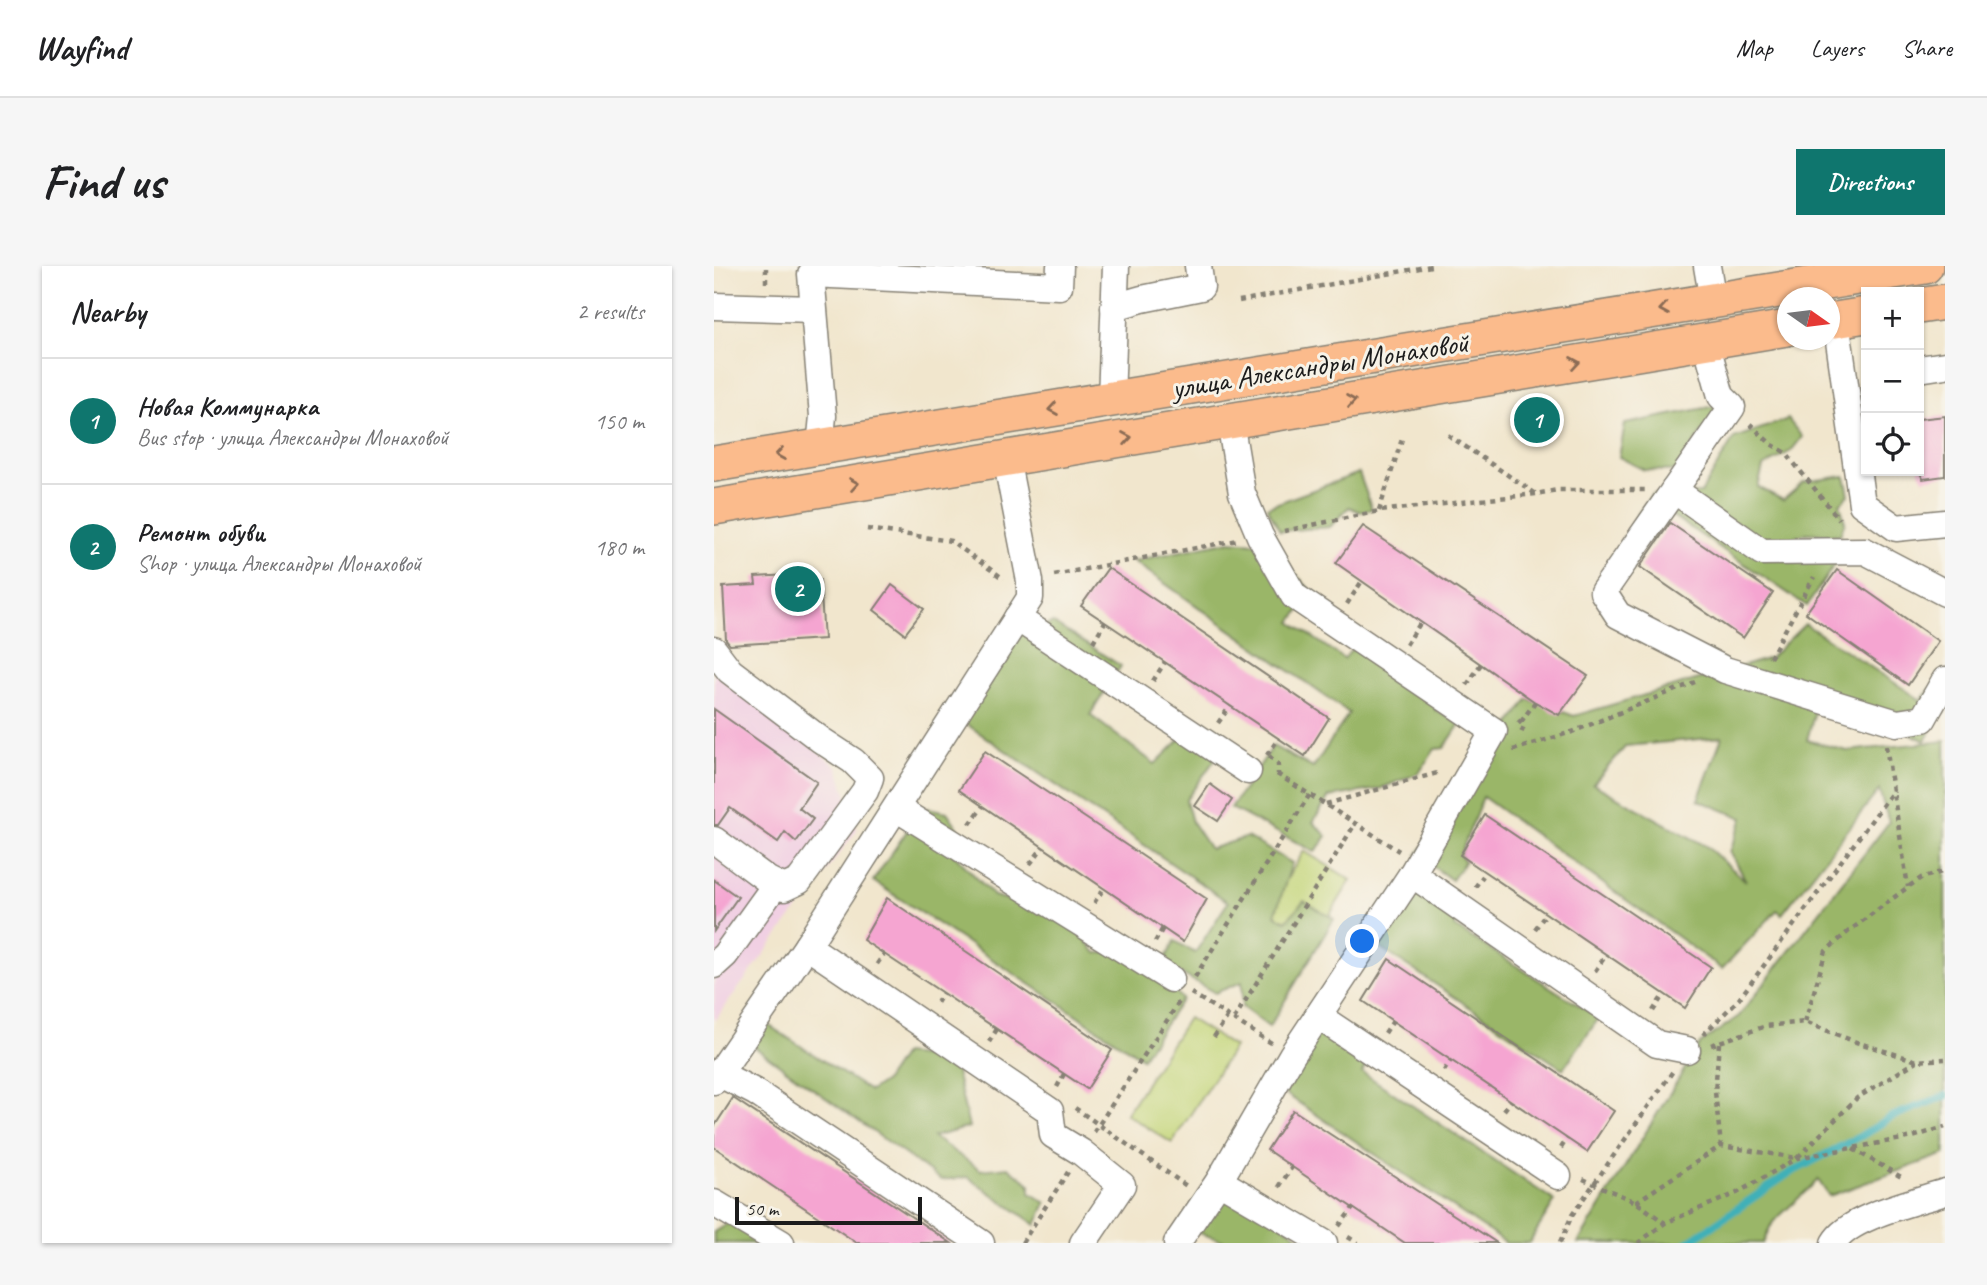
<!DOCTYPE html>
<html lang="en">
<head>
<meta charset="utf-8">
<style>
  :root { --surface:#fff; --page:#f6f6f6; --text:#202124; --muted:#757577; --line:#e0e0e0; --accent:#0f766e }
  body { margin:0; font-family:Caveat,sans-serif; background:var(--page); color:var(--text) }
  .controls { position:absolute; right:21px; top:21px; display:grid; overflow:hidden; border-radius:0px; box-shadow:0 2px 5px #0004 }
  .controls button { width:63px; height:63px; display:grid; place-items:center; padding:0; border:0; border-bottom:2px solid var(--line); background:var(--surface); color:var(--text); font:35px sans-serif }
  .compass { position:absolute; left:1063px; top:21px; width:63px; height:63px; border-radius:50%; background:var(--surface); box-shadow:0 2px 5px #0004; rotate:104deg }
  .scale { position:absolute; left:21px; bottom:18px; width:187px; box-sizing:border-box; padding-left:7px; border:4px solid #1c1c1c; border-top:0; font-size:19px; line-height:24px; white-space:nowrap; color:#1c1c1c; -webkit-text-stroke:5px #f7f3e8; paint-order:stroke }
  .you { position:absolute; left:649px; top:676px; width:24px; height:24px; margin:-18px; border:5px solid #fff; border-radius:50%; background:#1a73e8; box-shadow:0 0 0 10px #1a73e833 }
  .badge { display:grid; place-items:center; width:46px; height:46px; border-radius:50%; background:var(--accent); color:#fff; font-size:23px; font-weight:700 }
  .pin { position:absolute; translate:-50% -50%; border:4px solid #fff; box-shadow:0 2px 7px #0006 }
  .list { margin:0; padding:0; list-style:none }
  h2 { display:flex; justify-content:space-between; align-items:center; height:91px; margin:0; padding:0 28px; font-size:30px }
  h2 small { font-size:23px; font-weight:400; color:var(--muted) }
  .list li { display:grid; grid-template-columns:46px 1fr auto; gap:21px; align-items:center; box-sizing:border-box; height:126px; padding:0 28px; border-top:2px solid var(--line) }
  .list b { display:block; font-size:26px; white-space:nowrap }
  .list p { margin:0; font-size:23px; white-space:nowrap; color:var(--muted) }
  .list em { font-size:23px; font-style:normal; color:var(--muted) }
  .icon { flex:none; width:38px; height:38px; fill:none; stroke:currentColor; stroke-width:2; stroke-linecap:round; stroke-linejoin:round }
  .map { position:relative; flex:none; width:1231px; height:977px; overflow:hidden; border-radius:0px }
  header { display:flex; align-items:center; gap:42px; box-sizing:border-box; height:98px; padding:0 35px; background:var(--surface); border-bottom:2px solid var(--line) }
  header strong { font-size:33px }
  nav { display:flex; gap:38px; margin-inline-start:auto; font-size:24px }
  .intro { display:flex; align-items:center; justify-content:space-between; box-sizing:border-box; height:168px; padding:0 42px }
  h1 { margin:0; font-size:49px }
  .button { padding:18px 32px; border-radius:0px; background:var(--accent); color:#fff; font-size:24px; font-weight:700 }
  main { display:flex; gap:42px; padding:0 42px }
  aside { flex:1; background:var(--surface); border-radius:0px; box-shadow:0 2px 5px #0004 }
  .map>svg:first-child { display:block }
</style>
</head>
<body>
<header>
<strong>Wayfind</strong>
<nav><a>Map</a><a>Layers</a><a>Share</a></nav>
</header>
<div class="intro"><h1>Find us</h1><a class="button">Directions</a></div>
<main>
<aside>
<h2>Nearby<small>2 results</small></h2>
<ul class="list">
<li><span class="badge">1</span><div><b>Новая Коммунарка</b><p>Bus stop · улица Александры Монаховой</p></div><em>150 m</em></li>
<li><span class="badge">2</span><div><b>Ремонт обуви</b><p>Shop · улица Александры Монаховой</p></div><em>180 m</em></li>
</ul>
</aside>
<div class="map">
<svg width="1231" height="977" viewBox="0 0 1231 977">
  <rect width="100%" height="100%" fill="#f7f3e8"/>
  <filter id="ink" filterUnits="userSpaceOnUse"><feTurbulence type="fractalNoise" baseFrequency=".0143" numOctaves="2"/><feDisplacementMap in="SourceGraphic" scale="14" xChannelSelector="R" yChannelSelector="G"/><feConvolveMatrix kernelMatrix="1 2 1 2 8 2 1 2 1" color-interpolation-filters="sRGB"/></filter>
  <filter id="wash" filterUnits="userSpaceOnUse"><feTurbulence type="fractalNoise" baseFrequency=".00686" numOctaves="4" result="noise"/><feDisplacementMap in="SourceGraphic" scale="28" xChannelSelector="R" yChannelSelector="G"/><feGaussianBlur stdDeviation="1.57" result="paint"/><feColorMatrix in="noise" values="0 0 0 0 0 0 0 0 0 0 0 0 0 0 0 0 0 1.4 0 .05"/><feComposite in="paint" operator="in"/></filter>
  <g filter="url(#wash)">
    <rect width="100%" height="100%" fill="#f1e6cd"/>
    <path fill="#f1d0e3" d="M0 407 124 501 143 564 0 755Z"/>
    <g fill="#c3d578" stroke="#70784a" stroke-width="2">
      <path d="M590 585 637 614 592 688 545 659Z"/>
      <path d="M474 752 520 781 458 877 412 848Z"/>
    </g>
    <g fill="#9ab668" stroke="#5b6942" stroke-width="2" fill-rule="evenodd">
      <path d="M1006 139 962 205 930 204 905 191 911 158Z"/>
      <path d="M1074 153 1088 171 1077 185 1049 201 1044 221 1069 234 1090 216 1131 210 1135 229 1126 238 1131 256 1126 269 1093 267 1077 272 1074 279 1124 293 1093 340 957 249 935 277 914 263 938 228 987 227 1020 172Z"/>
      <path d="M645 207 658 243 646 246 635 241 616 261 566 265 553 241Z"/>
      <path d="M516 275 554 278 599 327 577 356 630 393 649 369 730 433 721 444 746 458 730 482 721 483 705 507 665 523 615 531 599 556 613 570 601 586 517 542 559 480 599 502 635 447 419 295Z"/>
      <path d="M339 357 407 400 376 449 441 498 482 458 514 475 472 534 478 556 496 583 533 571 578 597 561 649 572 655 590 635 620 653 555 761 528 741V716L501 727 449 697 461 675 481 687 514 636 239 449 297 371Z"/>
      <path d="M1091 358 1207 434 1231 406V446H1227L1211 475 1107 423 1093 474 1133 485 1231 475V888L1115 930 1104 914 1059 956 1049 977H864L986 778 1025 750 1175 556 1165 524 1068 648 1063 644 1008 703 769 531 746 589 751 595 738 614 703 589 814 433 860 450 1056 392ZM1008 471 984 534 1029 552 1016 586 1032 615 992 580 879 518 912 480Z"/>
      <path d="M214 542 233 546 244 562 236 584 280 630 353 649 382 687 432 686 452 716 468 733 428 792 159 615 203 550Z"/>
      <path d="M696 614 744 640 741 661 885 752 849 803 656 675Z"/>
      <path d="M45 753 156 825 171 815 189 788 239 793 255 861 219 871 267 904 294 901 316 918V927L332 937 322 959 254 911 227 914 32 775Z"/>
      <path d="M606 759 659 788 648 806 841 935 815 977H792L563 822Z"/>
      <path d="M505 911 593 977H515L471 962Z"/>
      <path d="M16 956 48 977H0V966Z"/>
    </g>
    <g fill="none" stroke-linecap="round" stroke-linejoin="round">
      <path stroke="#40b0b8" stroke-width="8" d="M973 977 1074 908 1149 869 1177 851 1231 830"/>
    </g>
    <g id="blocks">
      <g fill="#f5a5d1">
        <path d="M1231 150V210L1209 213 1205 205V153Z"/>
        <path d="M956 257 1059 327 1029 372 926 301Z"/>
        <path d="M649 260 874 410 845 449 821 436 622 297Z"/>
        <path d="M394 302 615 452 591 490 367 340Z"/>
        <path d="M1123 304 1224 375 1194 419 1092 347Z"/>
        <path d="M74 309V317L106 314 110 373 16 379 12 374 9 321 42 319 41 311Z"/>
        <path d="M178 319 210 343 191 368 160 344Z"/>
        <path d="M0 443 103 516 85 542 99 553 82 576 71 566 64 576 16 542 4 559H0Z"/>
        <path d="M271 485 493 633 469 676 245 524Z"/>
        <path d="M496 518 518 534 504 555 481 540Z"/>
        <path d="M771 549 997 701 971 742 746 589Z"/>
        <path d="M0 614 24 631 0 665Z"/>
        <path d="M173 632 398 784 373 823 149 674Z"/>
        <path d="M675 693 900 845 873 886 649 735Z"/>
        <path d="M19 832 237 977H143L0 881V861Z"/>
        <path d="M579 844 783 977H691L553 884Z"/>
      </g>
    </g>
  </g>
  <g filter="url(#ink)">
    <use href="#blocks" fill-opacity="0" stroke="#868174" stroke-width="2"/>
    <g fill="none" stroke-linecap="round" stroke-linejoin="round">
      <defs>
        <g id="minor">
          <path d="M993 0 999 35"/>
          <path d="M0 40 99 43"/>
          <path d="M400 41 428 33 487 21 484 0"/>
          <path d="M1122 54 1148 238 1182 262 1231 257"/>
          <path d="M992 76 1007 130 1018 141 889 326 904 349 1011 404 1183 457 1209 453 1231 414"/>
          <path d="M1205 103 1231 99"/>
          <path d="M397 133 402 0"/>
          <path d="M106 181 109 150 97 8 345 20 346 0"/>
          <path d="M960 224 1048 286 1151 285 1231 327"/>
          <path d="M303 352 534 505"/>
          <path d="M0 384 16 405 107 474 139 495 156 512 151 525 85 615 70 622 54 614 0 574"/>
          <path d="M182 542 457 713"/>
          <path d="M698 608 943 778 973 784"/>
          <path d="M93 680 336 845 339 869 367 886 408 919 369 977"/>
          <path d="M0 699 11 689 62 618"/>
          <path d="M604 750 844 910"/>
          <path d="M4 807 41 826 267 977"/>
          <path d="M0 815 93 680 316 332V315L292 192"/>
          <path d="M505 915 610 977"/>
          <path d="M0 937 67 977"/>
          <path d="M463 977 505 915 578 789 698 608 780 465 580 330 546 270 528 227 516 155"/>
          <path d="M1120 977C1135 950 1202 936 1231 926"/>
        </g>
        <g id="major">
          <path d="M1205 40 1231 36"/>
          <path d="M1115 55 1152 49"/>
          <path d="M0 198 1211 0"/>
          <path d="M0 241 1073 62"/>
        </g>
      </defs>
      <use href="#minor" stroke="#868174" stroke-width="29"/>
      <use href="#major" stroke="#868174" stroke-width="38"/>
      <g stroke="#868174" stroke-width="4.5" stroke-dasharray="5 5" stroke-linecap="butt">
        <path d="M52 17V0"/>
        <path d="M525 35 717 0"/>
        <path d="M1036 158 1057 178 1071 186 1125 253"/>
        <path d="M734 169 822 228 843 224H931"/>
        <path d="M665 245 688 173"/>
        <path d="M153 263 237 275 290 313"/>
        <path d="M570 265 665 245 822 228"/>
        <path d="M340 309 524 274"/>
        <path d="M633 338 648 315"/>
        <path d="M379 376 391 356"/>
        <path d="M692 379 707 356"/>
        <path d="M1056 392 1100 311"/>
        <path d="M439 415 451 396"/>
        <path d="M753 419 767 398"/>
        <path d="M804 454 810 460 806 470"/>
        <path d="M807 456 821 436"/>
        <path d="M504 457 516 440"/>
        <path d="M1172 480 1194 621"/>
        <path d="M799 484 858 466 981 416"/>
        <path d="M553 489 565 472"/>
        <path d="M555 490 564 498V508"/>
        <path d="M563 508 685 585"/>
        <path d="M612 538 727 506"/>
        <path d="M256 558 269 540"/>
        <path d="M316 598 329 581"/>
        <path d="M761 621 769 610"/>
        <path d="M380 637 390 622"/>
        <path d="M821 663 832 648"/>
        <path d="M441 676 449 662"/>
        <path d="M163 698 170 688"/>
        <path d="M881 705 890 692"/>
        <path d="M481 711 596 528"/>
        <path d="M477 727 559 778"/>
        <path d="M223 737 229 727"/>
        <path d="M939 745 948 731"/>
        <path d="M520 753 641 558"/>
        <path d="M1091 756 1112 685 1135 665 1194 621 1207 612 1231 605"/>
        <path d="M671 767 679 755"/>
        <path d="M989 769 1025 733 1180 524"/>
        <path d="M500 771 514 750"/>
        <path d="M275 776 283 763"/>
        <path d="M1005 777 1001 826 1007 880"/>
        <path d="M997 779 1052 760 1091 756 1142 776 1203 795 1231 793"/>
        <path d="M730 805 737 794"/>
        <path d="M343 821 350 808"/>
        <path d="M361 842 474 921"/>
        <path d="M790 844 797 835"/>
        <path d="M380 866 465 736"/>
        <path d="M847 882 853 873"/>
        <path d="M1139 883 1189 912"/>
        <path d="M869 913 922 936 951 957"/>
        <path d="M565 921 578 901"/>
        <path d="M922 936 1007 880 1083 892 1143 832 1203 795"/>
        <path d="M625 960 639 942"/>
        <path d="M634 971 644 977"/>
        <path d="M308 977 354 906"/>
        <path d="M846 977 858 949 959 805"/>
        <path d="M924 977 951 957 1023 927 1083 892 1199 871 1231 861"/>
      </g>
      <use href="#minor" stroke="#fff" stroke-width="26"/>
      <use href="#major" stroke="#fbbb8c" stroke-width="35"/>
    </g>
    <defs><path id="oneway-chevron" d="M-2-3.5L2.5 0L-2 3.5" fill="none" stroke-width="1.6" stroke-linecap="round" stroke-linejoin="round" transform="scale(1.75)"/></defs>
    <g stroke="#8c6c54">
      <use href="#oneway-chevron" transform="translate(950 43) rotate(171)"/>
      <use href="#oneway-chevron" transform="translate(861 97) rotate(-9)"/>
      <use href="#oneway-chevron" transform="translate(637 135) rotate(-9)"/>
      <use href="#oneway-chevron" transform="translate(339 143) rotate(171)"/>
      <use href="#oneway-chevron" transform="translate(413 172) rotate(-10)"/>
      <use href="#oneway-chevron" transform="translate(66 188) rotate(171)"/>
      <use href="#oneway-chevron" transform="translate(140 218) rotate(-9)"/>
    </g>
  </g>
  <g text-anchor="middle" stroke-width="6" stroke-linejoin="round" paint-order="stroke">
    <g font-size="30" fill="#1c1c1c" stroke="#f7f3e8">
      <text transform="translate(606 99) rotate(-9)" y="10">улица Александры Монаховой</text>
    </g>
  </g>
</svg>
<div class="controls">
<button>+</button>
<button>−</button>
<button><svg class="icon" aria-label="locate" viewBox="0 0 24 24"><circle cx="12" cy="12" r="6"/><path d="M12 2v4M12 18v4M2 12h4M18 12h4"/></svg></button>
</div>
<svg class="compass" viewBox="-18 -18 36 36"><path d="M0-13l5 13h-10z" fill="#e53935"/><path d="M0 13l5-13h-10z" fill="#757577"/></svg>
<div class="scale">50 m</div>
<div class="you"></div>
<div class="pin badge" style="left:823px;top:154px">1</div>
<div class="pin badge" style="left:84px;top:323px">2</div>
</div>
</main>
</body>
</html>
